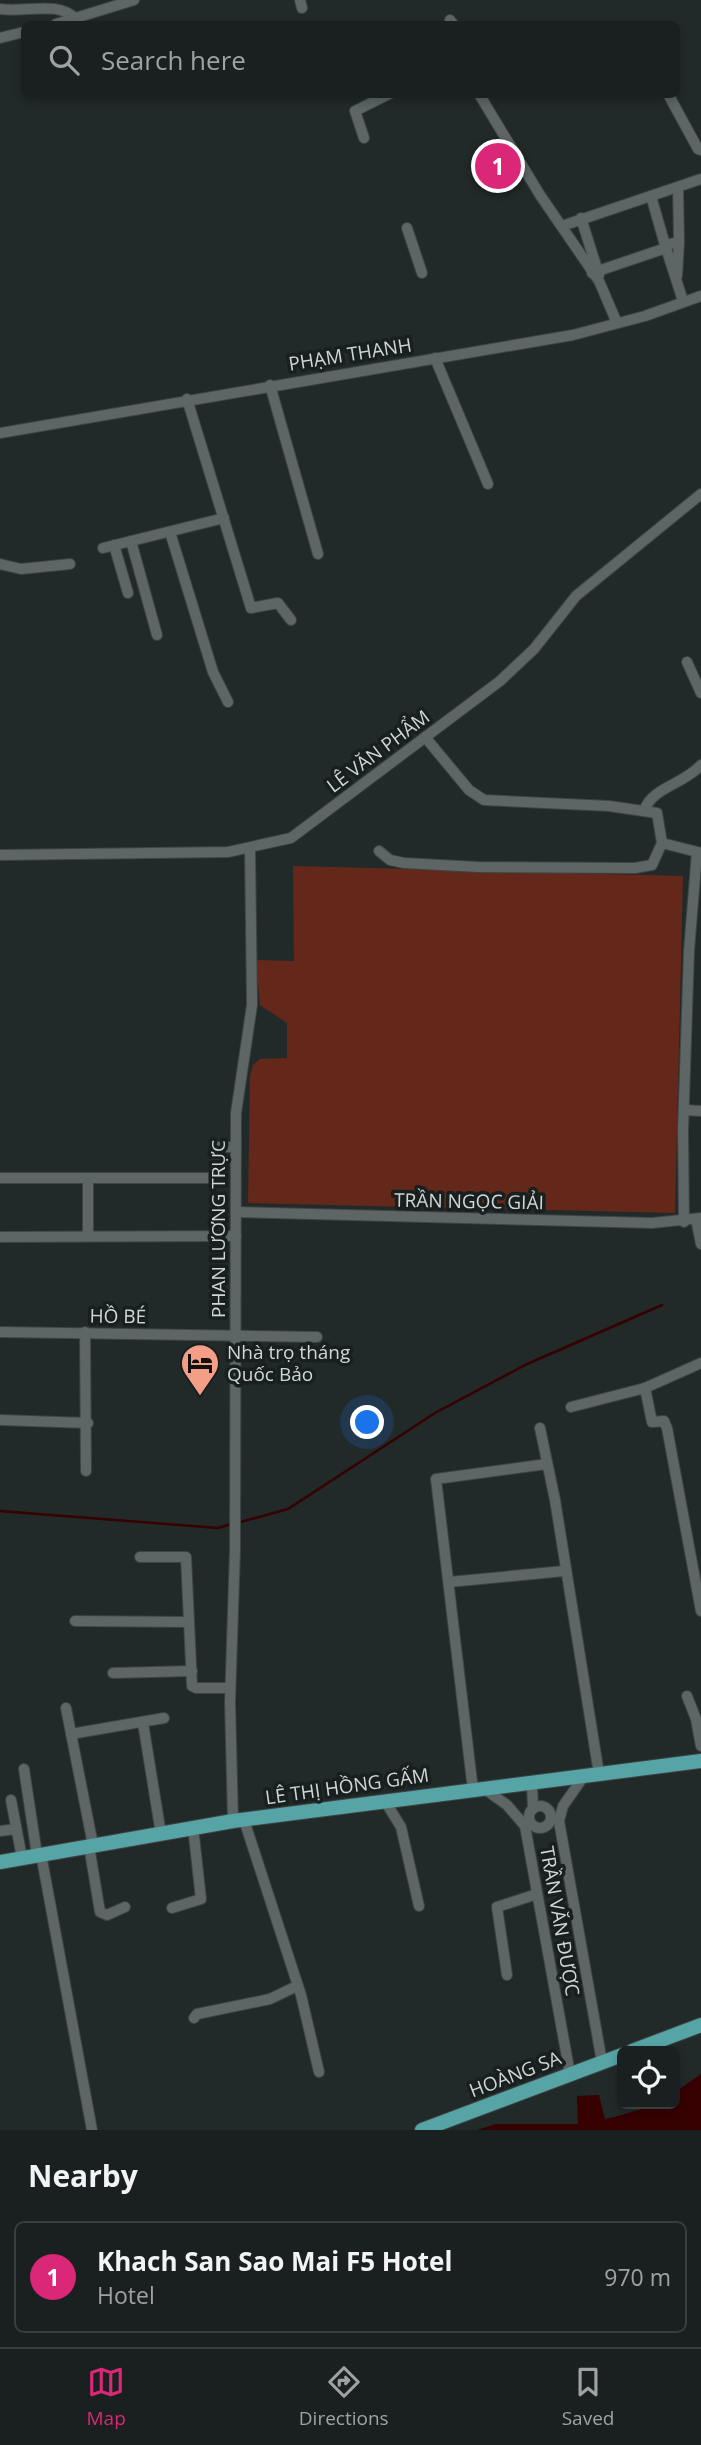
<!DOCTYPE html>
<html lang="en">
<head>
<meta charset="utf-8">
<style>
  :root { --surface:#1a1f1f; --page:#272c2c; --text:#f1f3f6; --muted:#9fa2a4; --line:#383d3d; --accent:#db2777 }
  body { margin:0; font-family:"Open Sans",sans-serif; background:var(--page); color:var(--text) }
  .controls { position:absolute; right:21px; bottom:21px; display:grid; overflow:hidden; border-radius:10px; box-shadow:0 4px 10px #0003 }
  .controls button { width:63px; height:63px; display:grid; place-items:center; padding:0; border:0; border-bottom:2px solid var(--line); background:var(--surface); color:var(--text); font:35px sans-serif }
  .you { position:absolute; left:368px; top:1423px; width:24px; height:24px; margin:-18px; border:5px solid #fff; border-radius:50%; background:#1a73e8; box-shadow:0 0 0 10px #1a73e833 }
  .badge { display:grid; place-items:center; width:46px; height:46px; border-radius:50%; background:var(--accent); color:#fff; font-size:23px; font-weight:700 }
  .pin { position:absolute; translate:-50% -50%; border:4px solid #fff; box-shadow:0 2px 7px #0006 }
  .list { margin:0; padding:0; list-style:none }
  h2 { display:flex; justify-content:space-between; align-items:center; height:91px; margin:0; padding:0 28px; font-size:30px }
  h2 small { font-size:23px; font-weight:400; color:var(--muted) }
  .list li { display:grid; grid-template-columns:46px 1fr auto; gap:21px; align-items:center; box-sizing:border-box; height:112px; margin:0 14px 14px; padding:0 14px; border:2px solid var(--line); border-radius:10px }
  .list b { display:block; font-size:26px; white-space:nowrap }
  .list p { margin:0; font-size:23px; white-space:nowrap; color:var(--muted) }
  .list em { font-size:23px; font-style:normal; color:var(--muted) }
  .icon { flex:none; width:38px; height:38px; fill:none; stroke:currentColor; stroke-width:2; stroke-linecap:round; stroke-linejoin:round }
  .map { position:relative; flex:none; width:701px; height:2130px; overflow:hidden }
  .search { position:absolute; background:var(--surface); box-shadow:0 4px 10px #0003; left:21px; right:21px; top:21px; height:77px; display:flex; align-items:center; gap:18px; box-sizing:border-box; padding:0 24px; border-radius:10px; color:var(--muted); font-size:26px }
  .sheet { height:217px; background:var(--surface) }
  nav { display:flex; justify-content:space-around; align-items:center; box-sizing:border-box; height:98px; border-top:2px solid var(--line); background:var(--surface); font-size:19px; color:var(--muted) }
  nav a { display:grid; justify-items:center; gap:4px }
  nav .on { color:var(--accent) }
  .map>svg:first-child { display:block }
</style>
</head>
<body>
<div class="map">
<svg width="701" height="2130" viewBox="0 0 701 2130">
  <rect width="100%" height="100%" fill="#222929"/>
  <path fill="#64281a" d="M293 866 683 876 675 1213 248 1203 250 1076 253 1065 260 1059 287 1058V1023L260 1005 256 960 294 961Z"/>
  <path fill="#360100" d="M701 2074V2130H477L496 2124H578L577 2096 599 2095 605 2119C631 2114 648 2104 675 2104V2092Z"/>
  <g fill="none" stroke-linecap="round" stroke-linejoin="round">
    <g stroke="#360100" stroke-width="2.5">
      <path d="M0 1511 218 1528 231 1524"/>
      <path d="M237 1523 288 1509 435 1413 525 1365 662 1305"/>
    </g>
    <defs>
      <g id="minor">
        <path d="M300 0 302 8"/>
        <path d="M0 9C25 13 58 0 76 19"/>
        <path d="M450 20 453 24"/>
        <path d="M56 24 134 0"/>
        <path d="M0 38 24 32"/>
        <path d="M479 94 540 195 599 281 617 323"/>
        <path d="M668 94 698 149 701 150"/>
        <path d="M364 138 355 111 389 94"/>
        <path d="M651 196 665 245 679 242 678 187"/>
        <path d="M581 218 599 275"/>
        <path d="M562 226 701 179"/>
        <path d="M407 228 422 273"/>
        <path d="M665 245 683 301"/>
        <path d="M592 273 666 248"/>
        <path d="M677 276 679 242"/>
        <path d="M435 358 488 484"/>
        <path d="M270 385 318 554"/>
        <path d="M187 399 251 608 278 603 291 620"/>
        <path d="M0 433 573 335 645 316 701 296"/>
        <path d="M170 532 213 672 228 702"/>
        <path d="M131 541 157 635"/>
        <path d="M114 545 128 593"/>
        <path d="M103 548 224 518"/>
        <path d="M0 564 21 569 70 564"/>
        <path d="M687 662 701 693"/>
        <path d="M644 811C652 787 683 785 701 765"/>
        <path d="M662 843 701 853"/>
        <path d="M379 851 390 860 404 863 478 867 635 868 652 865 662 843 657 813 609 806 484 800 469 790 425 737"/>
        <path d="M0 855 228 852 291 838 500 681 534 649 576 596 701 494"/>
        <path d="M685 1110 701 1111"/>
        <path d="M0 1178H216L217 1147H236"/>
        <path d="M88 1180V1236"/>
        <path d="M236 1212 652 1223 701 1218"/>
        <path d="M696 1219 701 1244"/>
        <path d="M684 1222 683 1130 689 951 697 852"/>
        <path d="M0 1237 236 1236"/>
        <path d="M0 1332 317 1337"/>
        <path d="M85 1332 86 1471"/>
        <path d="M645 1388 652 1422 664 1421 667 1428 701 1611"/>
        <path d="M571 1407 645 1388 701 1363"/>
        <path d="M0 1420 88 1423"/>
        <path d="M540 1428 555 1500 599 1774"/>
        <path d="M140 1557H186L192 1686 196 1688H230"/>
        <path d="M449 1582 564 1571"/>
        <path d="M75 1621 189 1622"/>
        <path d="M113 1673 192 1671"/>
        <path d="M687 1696 696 1719 701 1746"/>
        <path d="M66 1708 93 1845"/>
        <path d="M143 1723 161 1834"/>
        <path d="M71 1734 164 1718"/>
        <path d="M24 1769 37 1855"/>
        <path d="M584 1776 563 1806 559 1821 602 2062"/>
        <path d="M532 1784 533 1809"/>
        <path d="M473 1790 436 1479 547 1464"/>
        <path d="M486 1790 507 1805 525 1826 570 2074"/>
        <path d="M11 1800 22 1858"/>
        <path d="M385 1801 401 1827 419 1906"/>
        <circle cx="540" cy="1817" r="11"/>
        <path d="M244 1820 301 1995 319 2072"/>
        <path d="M233 1821 230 1702 235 1550 236 1113 252 1005 250 850"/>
        <path d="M0 1831 16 1829"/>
        <path d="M89 1846 100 1912 107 1915 125 1907"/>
        <path d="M41 1854 92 2130"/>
        <path d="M172 1908 201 1899 193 1827"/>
        <path d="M507 1975 497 1907 537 1894"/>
        <path d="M194 2018 197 2014 270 1999 297 1986"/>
      </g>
      <g id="major">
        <path d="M0 1862 233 1821 701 1761"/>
        <path d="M632 2051 701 2025"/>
        <path d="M422 2130 622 2055"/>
      </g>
    </defs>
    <use href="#minor" stroke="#3e4444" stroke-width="12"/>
    <use href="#major" stroke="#3e4444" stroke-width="16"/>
    <use href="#minor" stroke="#5d6565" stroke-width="10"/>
    <use href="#major" stroke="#56a4a5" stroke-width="14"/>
  </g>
  <defs>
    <symbol id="hotel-pin" viewBox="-11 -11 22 30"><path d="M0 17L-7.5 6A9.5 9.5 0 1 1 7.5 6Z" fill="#f49e88" stroke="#181f1f"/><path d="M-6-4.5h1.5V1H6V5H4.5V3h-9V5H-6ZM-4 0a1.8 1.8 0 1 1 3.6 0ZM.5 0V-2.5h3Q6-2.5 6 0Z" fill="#111"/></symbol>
  </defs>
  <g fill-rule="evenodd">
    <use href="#hotel-pin" x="178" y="1341" width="44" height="60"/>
  </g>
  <g text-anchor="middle" stroke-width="7" stroke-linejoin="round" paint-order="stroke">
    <g font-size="19" fill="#d0d5d5" stroke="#181f1f">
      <text transform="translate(350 354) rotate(-9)" y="7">PHẠM THANH</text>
      <text transform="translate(378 751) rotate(-37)" y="7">LÊ VĂN PHẨM</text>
      <text transform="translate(469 1201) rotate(1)" y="7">TRẦN NGỌC GIẢI</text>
      <text transform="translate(218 1229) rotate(-90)" y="7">PHAN LƯƠNG TRỰC</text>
      <text transform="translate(118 1316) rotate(1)" y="7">HỒ BÉ</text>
      <text transform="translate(347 1786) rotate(-8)" y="7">LÊ THỊ HỒNG GẤM</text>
      <text transform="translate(560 1921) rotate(80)" y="7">TRẦN VĂN ĐƯỢC</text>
      <text transform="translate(515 2074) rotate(-21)" y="7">HOÀNG SA</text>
    </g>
    <g font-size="19" fill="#d0d5d5" stroke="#181f1f" text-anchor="start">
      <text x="227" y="1359">Nhà trọ tháng<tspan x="227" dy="22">Quốc Bảo</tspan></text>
    </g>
  </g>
</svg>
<div class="controls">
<button><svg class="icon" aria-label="locate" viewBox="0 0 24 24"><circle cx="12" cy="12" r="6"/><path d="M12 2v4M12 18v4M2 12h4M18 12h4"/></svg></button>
</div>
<div class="you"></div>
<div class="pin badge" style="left:498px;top:166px">1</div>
<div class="search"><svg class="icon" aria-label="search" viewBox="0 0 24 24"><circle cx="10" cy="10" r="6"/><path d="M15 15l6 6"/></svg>Search here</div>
</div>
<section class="sheet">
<h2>Nearby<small></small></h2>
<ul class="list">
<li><span class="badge">1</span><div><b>Khach San Sao Mai F5 Hotel</b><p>Hotel</p></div><em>970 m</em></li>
</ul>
</section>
<nav>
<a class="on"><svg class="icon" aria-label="map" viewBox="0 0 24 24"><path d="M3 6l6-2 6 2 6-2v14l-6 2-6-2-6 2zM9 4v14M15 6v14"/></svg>Map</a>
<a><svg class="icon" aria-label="directions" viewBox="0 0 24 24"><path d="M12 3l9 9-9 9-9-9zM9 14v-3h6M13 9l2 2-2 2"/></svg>Directions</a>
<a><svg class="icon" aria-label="saved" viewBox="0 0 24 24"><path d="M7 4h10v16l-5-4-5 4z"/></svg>Saved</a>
</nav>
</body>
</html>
